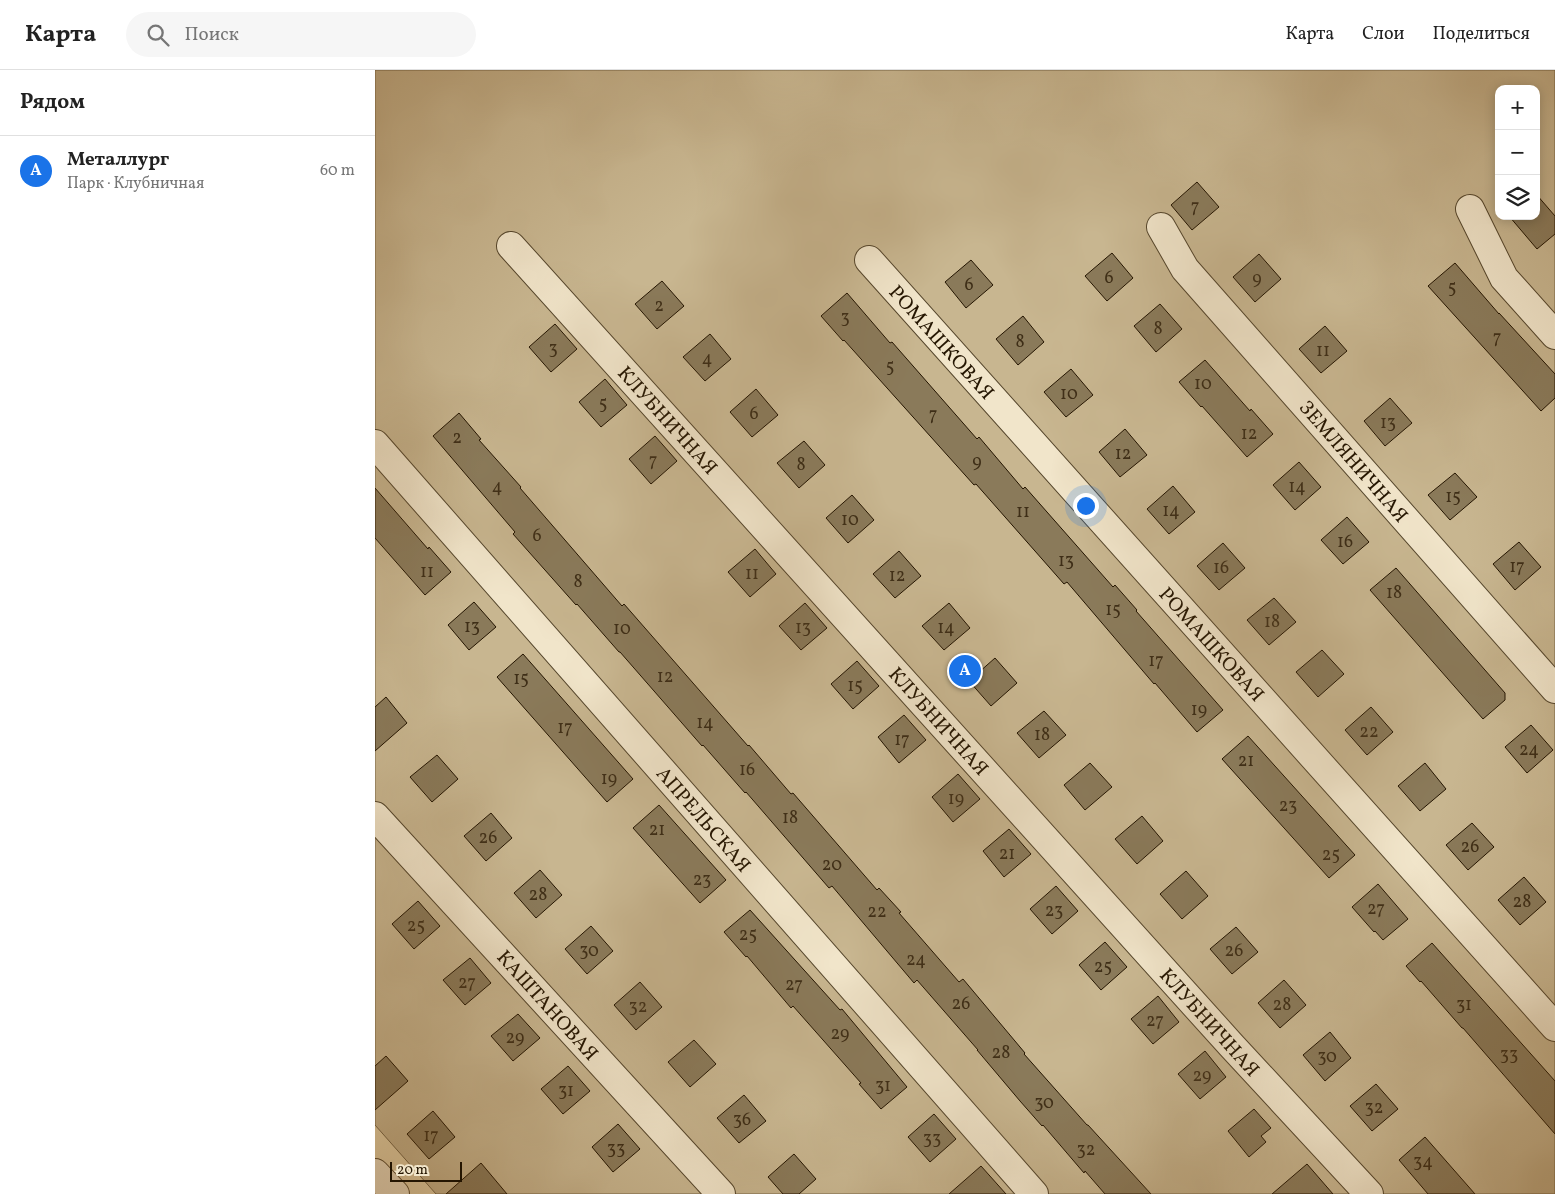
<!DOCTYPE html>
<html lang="ru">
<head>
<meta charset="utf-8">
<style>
  :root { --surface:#fff; --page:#f6f6f6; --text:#222; --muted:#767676; --line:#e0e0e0; --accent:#1a73e8 }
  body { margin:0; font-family:Vollkorn,serif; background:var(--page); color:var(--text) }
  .controls { position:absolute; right:15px; top:15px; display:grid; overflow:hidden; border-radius:10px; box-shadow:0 2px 12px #0003 }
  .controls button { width:45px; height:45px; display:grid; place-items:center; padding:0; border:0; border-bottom:1px solid var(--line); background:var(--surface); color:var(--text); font:25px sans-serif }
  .scale { position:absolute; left:15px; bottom:12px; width:72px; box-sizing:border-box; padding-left:5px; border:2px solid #241501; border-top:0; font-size:14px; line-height:18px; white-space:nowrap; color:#241501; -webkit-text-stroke:4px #f1e5ca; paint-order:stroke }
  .you { position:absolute; left:710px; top:435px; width:18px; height:18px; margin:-12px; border:4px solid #fff; border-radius:50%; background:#1a73e8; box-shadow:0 0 0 8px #1a73e833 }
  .badge { display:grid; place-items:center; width:32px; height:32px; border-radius:50%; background:var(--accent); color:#fff; font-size:16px; font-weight:700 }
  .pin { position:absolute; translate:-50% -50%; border:2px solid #fff; box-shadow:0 1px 5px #0006 }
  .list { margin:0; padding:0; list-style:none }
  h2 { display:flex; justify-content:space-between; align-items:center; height:65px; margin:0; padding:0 20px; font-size:21px }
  h2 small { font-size:16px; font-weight:400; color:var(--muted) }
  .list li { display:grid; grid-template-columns:32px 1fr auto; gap:15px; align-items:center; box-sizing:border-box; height:70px; padding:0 20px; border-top:1px solid var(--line) }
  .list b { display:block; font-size:19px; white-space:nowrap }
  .list p { margin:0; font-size:16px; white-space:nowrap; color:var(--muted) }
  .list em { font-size:16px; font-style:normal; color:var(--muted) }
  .icon { flex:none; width:28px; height:28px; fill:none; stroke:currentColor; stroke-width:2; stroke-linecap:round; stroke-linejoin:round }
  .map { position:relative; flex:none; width:1180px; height:1124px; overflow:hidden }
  header { display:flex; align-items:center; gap:30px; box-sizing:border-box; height:70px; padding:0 25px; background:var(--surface); border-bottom:1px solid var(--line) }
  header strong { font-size:24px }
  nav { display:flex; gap:28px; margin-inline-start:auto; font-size:18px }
  .search { width:350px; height:45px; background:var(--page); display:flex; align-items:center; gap:12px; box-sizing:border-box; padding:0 18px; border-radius:28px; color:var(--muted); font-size:19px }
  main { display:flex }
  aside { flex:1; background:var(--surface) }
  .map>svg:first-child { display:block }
</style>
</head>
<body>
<header>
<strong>Карта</strong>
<div class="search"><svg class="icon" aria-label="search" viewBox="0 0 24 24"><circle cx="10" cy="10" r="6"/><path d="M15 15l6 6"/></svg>Поиск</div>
<nav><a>Карта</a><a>Слои</a><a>Поделиться</a></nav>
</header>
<main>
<aside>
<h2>Рядом<small></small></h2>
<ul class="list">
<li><span class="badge">A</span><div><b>Металлург</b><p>Парк · Клубничная</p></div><em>60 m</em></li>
</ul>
</aside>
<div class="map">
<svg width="1180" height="1124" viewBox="0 0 1180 1124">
  <rect width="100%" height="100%" fill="#e9d7ad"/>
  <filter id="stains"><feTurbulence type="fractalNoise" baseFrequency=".004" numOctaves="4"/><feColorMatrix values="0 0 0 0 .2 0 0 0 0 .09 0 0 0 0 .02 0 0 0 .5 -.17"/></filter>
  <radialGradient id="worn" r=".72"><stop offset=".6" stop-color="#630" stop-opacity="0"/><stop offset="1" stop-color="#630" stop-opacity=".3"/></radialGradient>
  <path fill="#c8b690" stroke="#766648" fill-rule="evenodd" d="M0 0H1180V1124H61L0 1055ZM1124 19H1161V146H1124Z"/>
  <g fill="#8a7a5a" stroke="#241501">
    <path d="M822 112 844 137 817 160 796 135Z"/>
    <path d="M1161 124 1180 146V164L1162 179 1134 146H1161Z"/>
    <path d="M737 183 758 208 732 231 710 206Z"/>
    <path d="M884 184 906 209 880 232 858 207Z"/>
    <path d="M596 190 618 215 591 238 570 212Z"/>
    <path d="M1080 193 1124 244V243L1180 304V328L1166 341 1053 216Z"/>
    <path d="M287 211 309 236 282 259 260 234Z"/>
    <path d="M472 223 515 273 517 272 602 369 604 367 648 419 650 417 738 517 740 515 762 540 761 541 848 640 822 662 780 613 779 614 692 512 689 514 601 414 599 415 469 270 468 271 446 246Z"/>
    <path d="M785 234 807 259 781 282 759 256Z"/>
    <path d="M648 246 669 272 643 295 621 269Z"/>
    <path d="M180 254 202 279 176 302 154 277Z"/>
    <path d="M950 256 972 281 946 303 924 279Z"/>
    <path d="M335 264 356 289 330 311 308 287Z"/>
    <path d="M830 290 875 341 876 339 898 364 872 387 827 336 826 337 804 312Z"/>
    <path d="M696 299 718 325 691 347 669 322Z"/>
    <path d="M230 309 252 335 226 357 204 332Z"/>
    <path d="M381 319 403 345 377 367 355 342Z"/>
    <path d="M1015 328 1037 353 1010 376 989 351Z"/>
    <path d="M84 343 106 369 104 370 146 417 145 418 247 536 249 534 373 676 374 675 416 724 418 723 502 820 504 818 526 842 524 843 584 912 588 909 650 983 649 984 712 1055H713L776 1124H730L710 1101 709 1103 668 1055 667 1056 645 1031 602 980H603L542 910 539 913 457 816 454 818 371 722 370 723 328 675 327 676 245 582H244L202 534 201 535 138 464 140 462 58 366Z"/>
    <path d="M750 359 772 385 745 407 724 382Z"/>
    <path d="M280 366 302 391 276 414 254 389Z"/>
    <path d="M429 371 450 395 424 418 402 393Z"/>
    <path d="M924 392 946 417 920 440 898 415Z"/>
    <path d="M1080 403 1102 427 1075 450 1053 425Z"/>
    <path d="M798 416 820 442 794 464 772 439Z"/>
    <path d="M0 418 53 479 54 477 76 502 50 525 0 468Z"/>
    <path d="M477 425 499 450 473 473 451 448Z"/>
    <path d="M972 447 994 472 968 494 946 470Z"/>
    <path d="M1144 472 1166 497 1140 520 1118 494Z"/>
    <path d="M848 473 870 498 844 520 822 496Z"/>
    <path d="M380 479 401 504 375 527 353 502Z"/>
    <path d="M524 481 546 506 520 528 498 504Z"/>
    <path d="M1021 498 1130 623V630L1108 649 995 520Z"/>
    <path d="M899 528 921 552 894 575 872 550Z"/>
    <path d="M99 532 121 557 94 580 73 555Z"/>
    <path d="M430 533 452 558 426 580 404 556Z"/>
    <path d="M574 533 595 558 569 580 547 556Z"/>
    <path d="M947 580 969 604 943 627 921 602Z"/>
    <path d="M148 584 258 709 232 732 122 607Z"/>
    <path d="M620 588 642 613 616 636 594 611Z"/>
    <path d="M482 591 504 616 478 639 456 614Z"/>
    <path d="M11 627 32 653 0 681V637Z"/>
    <path d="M996 637 1018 662 992 685 970 660Z"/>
    <path d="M669 641 691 665 664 688 642 663Z"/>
    <path d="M529 645 551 670 524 693 503 667Z"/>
    <path d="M1156 655 1178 680 1152 703 1130 677Z"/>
    <path d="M873 666 980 785 954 808 847 689Z"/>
    <path d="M62 685 83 709 57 732 35 707Z"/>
    <path d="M715 693 737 717 710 740 689 715Z"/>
    <path d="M1050 693 1071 719 1045 741 1023 716Z"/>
    <path d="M583 704 605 729 578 752 557 727Z"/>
    <path d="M284 735 351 810 325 833 258 758Z"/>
    <path d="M116 743 137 768 111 791 89 766Z"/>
    <path d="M767 746 788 771 762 794 740 769Z"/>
    <path d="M1097 753 1119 777 1093 800 1071 775Z"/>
    <path d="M634 759 656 784 629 807 608 781Z"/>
    <path d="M165 800 187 825 161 848 139 823Z"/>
    <path d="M811 801 833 826 807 849 785 824Z"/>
    <path d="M1149 807 1171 832 1145 855 1123 830Z"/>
    <path d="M1003 814 1033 849 1008 870 1000 861 999 862 977 837Z"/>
    <path d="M681 816 703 841 677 864 655 839Z"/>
    <path d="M43 831 65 856 39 879 17 854Z"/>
    <path d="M375 840 465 940 467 939 532 1017 506 1039 484 1014 486 1013 418 936 416 938 372 886 371 887 349 862Z"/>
    <path d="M216 856 238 881 212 904 190 879Z"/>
    <path d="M861 857 883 882 857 904 835 879Z"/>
    <path d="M730 872 752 897 726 920 704 895Z"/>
    <path d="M1057 873 1180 1011V1064L1088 958H1087L1046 911 1045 912 1031 896Z"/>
    <path d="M95 888 116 913 90 935 68 910Z"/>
    <path d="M909 910 931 935 905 958 883 933Z"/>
    <path d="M265 912 287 937 261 960 239 935Z"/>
    <path d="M783 926 804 952 778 974 756 949Z"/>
    <path d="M143 944 165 968 138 991 116 966Z"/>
    <path d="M955 962 976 988 950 1011 928 985Z"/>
    <path d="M319 970 341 994 315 1017 293 992Z"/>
    <path d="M830 981 851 1007 825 1029 803 1004Z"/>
    <path d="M11 986 33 1011 0 1040V996Z"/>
    <path d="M193 996 215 1021 188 1044 166 1019Z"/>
    <path d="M1001 1014 1023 1039 997 1061 975 1036Z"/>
    <path d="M369 1025 391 1051 364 1073 342 1048Z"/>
    <path d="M879 1039 896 1058 886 1066 891 1072 874 1087 853 1061Z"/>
    <path d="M58 1041 80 1067 54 1089 32 1064Z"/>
    <path d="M559 1044 581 1069 555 1092 533 1067Z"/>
    <path d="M243 1054 265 1079 238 1102 217 1077Z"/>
    <path d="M1050 1067 1100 1124H1053L1024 1090Z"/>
    <path d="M419 1084 441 1109 424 1124H408L393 1107Z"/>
    <path d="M106 1093 132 1124H71Z"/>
    <path d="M932 1094 958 1124H897Z"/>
    <path d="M606 1096 631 1124H574Z"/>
  </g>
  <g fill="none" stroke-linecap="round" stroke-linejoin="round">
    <defs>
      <g id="minor">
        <path d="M1095 139 1129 208 1180 265"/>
        <path d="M786 157 810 199 1180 619"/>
        <path d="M136 176 856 975 994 1124"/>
        <path d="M494 190 1180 957"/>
        <path d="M0 374 659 1124"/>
        <path d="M0 746 346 1124"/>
        <path d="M0 1103 20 1124"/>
      </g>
    </defs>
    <use href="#minor" stroke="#55462c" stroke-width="30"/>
    <use href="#minor" stroke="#f1e5ca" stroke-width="28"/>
  </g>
  <g text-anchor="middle" stroke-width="4" stroke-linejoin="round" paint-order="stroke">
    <g font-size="18" fill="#3e2e17">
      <text x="820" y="142">7</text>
      <text x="734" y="213">6</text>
      <text x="882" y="214">9</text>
      <text x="594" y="220">6</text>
      <text x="1077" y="223">5</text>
      <text x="284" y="241">2</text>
      <text x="470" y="253">3</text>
      <text x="783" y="264">8</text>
      <text x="1122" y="273">7</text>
      <text x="645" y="277">8</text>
      <text x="178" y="284">3</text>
      <text x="948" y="286">11</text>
      <text x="332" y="294">4</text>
      <text x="515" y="302">5</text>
      <text x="828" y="319">10</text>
      <text x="694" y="329">10</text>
      <text x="228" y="339">5</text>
      <text x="379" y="349">6</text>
      <text x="558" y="350">7</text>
      <text x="1013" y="358">13</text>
      <text x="874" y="369">12</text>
      <text x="82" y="373">2</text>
      <text x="748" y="389">12</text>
      <text x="278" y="396">7</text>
      <text x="602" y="397">9</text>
      <text x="426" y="400">8</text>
      <text x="122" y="422">4</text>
      <text x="922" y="422">14</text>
      <text x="1078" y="432">15</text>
      <text x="796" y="446">14</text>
      <text x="648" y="447">11</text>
      <text x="475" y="455">10</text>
      <text x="162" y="471">6</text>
      <text x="970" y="477">16</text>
      <text x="691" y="496">13</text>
      <text x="1142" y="502">17</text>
      <text x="846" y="503">16</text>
      <text x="52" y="507">11</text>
      <text x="377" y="509">11</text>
      <text x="522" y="511">12</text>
      <text x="203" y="517">8</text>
      <text x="1019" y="528">18</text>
      <text x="738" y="545">15</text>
      <text x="897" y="557">18</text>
      <text x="97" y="562">13</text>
      <text x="428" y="563">13</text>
      <text x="571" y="563">14</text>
      <text x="247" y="564">10</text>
      <text x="781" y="596">17</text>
      <text x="290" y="612">12</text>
      <text x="146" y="614">15</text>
      <text x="480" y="621">15</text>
      <text x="824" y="645">19</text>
      <text x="330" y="658">14</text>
      <text x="190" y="663">17</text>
      <text x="994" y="667">22</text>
      <text x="667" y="670">18</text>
      <text x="527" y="675">17</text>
      <text x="1154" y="685">24</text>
      <text x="871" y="696">21</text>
      <text x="372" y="705">16</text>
      <text x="234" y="714">19</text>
      <text x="581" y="734">19</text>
      <text x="913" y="741">23</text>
      <text x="415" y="753">18</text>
      <text x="282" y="765">21</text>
      <text x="113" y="773">26</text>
      <text x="1095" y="782">26</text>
      <text x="632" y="789">21</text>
      <text x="956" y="790">25</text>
      <text x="457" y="800">20</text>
      <text x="327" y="815">23</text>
      <text x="163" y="830">28</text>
      <text x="1147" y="837">28</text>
      <text x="1001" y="844">27</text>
      <text x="679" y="846">23</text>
      <text x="502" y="847">22</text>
      <text x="41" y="861">25</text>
      <text x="373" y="870">25</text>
      <text x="214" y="886">30</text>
      <text x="859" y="886">26</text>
      <text x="541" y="895">24</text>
      <text x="728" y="902">25</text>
      <text x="92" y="918">27</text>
      <text x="419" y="920">27</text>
      <text x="586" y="939">26</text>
      <text x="907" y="940">28</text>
      <text x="1089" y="940">31</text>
      <text x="263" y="942">32</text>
      <text x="780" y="956">27</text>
      <text x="465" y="969">29</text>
      <text x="140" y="973">29</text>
      <text x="626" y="988">28</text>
      <text x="1134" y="990">33</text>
      <text x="952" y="992">30</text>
      <text x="827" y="1011">29</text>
      <text x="508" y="1021">31</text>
      <text x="191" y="1026">31</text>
      <text x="669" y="1038">30</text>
      <text x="999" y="1043">32</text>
      <text x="367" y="1055">36</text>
      <text x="56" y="1071">17</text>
      <text x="557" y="1074">33</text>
      <text x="241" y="1084">33</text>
      <text x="711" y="1085">32</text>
      <text x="1048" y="1097">34</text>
    </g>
    <g font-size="20" fill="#241501" stroke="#f1e5ca">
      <text transform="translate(567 272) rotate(48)" y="7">РОМАШКОВАЯ</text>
      <text transform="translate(293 350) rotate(48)" y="7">КЛУБНИЧНАЯ</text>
      <text transform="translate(979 391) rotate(49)" y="7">ЗЕМЛЯНИЧНАЯ</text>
      <text transform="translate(837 574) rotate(48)" y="7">РОМАШКОВАЯ</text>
      <text transform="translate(564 651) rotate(48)" y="7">КЛУБНИЧНАЯ</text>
      <text transform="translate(329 749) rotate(49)" y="7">АПРЕЛЬСКАЯ</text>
      <text transform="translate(173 935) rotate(48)" y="7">КАШТАНОВАЯ</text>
      <text transform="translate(835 952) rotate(48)" y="7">КЛУБНИЧНАЯ</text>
    </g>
  </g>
  <rect width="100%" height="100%" filter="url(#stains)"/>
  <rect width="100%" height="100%" fill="url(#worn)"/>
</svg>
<div class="controls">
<button>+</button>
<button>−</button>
<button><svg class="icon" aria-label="layers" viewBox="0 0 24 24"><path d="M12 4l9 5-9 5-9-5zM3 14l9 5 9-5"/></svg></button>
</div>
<div class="scale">20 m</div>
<div class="you"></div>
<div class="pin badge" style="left:590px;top:601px">A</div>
</div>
</main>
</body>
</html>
